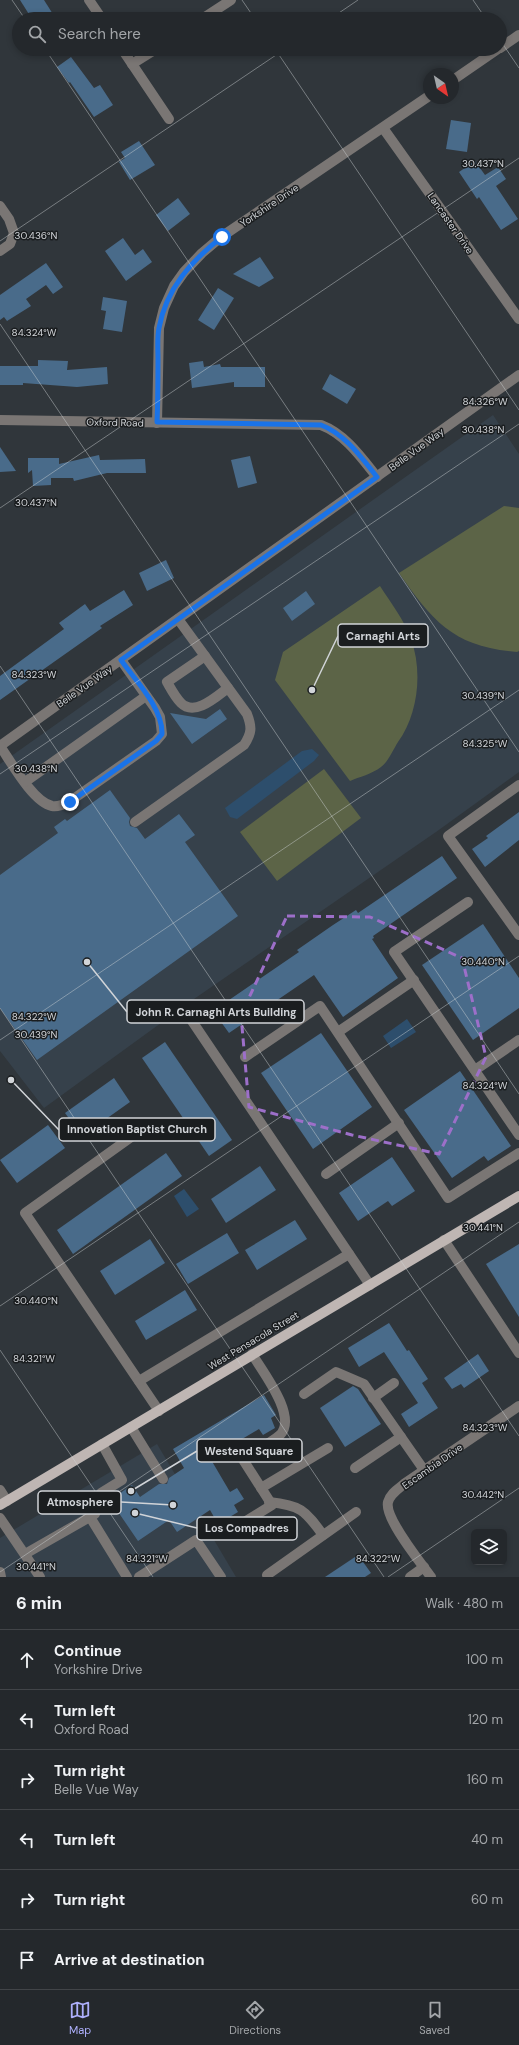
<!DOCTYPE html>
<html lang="en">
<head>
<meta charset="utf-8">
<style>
  :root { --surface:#24282c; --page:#2c3034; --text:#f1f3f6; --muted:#a3a6a9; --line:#414448; --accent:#adaffb }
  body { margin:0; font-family:"DM Sans",sans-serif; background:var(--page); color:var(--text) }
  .controls { position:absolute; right:12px; bottom:12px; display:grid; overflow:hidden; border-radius:6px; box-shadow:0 2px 6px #0003 }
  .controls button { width:36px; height:36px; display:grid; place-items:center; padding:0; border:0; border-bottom:1px solid var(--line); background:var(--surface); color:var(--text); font:20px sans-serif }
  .compass { position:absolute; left:423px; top:68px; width:36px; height:36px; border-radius:50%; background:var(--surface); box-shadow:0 2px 6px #0003; rotate:146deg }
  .stop { position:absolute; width:12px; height:12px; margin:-9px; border:3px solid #1a73e8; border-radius:50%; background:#fff }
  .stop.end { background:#1a73e8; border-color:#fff; box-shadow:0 1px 4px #0008 }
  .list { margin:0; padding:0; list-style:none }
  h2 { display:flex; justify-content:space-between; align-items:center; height:52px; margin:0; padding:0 16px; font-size:17px }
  h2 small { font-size:13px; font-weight:400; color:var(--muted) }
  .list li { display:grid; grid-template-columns:26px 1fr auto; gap:12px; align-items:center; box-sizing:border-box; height:60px; padding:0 16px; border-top:1px solid var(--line) }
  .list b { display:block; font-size:15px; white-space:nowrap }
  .list p { margin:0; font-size:13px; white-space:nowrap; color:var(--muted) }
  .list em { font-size:13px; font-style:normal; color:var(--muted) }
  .icon { flex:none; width:22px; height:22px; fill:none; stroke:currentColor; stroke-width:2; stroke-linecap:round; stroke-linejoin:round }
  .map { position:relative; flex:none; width:519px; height:1577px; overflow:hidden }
  .search { position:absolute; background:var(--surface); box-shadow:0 2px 6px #0003; left:12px; right:12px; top:12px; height:44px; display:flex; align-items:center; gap:10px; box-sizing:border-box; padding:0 14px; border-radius:22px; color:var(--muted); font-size:15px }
  .sheet { height:412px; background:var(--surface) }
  nav { display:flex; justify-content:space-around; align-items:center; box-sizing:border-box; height:56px; border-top:1px solid var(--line); background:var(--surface); font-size:11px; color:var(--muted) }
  nav a { display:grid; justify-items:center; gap:2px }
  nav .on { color:var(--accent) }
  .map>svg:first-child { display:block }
</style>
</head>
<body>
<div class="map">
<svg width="519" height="1577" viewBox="0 0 519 1577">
  <rect width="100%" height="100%" fill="#30363b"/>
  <g fill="#36414b">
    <path d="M493 415 519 454V772L436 832 194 999 44 1108 0 1051V764Z"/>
    <path d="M157 1444 236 1577H0V1538Z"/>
  </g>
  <g fill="#5c6447">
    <path d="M504 506 519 508V651L517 652C454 647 433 622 399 573Z"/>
    <path d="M380 586C391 603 404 620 411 639 423 672 418 714 398 742 393 750 388 762 381 767 372 774 359 777 350 781L275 680 283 652Z"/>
    <path d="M324 769 361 818 277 881 240 832Z"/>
  </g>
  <g fill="#2d4e6c">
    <path d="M312 749 319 755 314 761 237 819 230 817 225 808 302 751Z"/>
    <path d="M407 1019 416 1032 391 1048 383 1036Z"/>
    <path d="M184 1189 199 1209 187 1217 174 1196Z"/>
  </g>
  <g fill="#496b8a">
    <path d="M20 0H44L56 19H32Z"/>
    <path d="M71 57 94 88 100 85 113 105 94 117 70 82 69 83 57 67Z"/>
    <path d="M451 120 471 123 467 152 446 149Z"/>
    <path d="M139 141 155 165 130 180 119 162 125 158 121 152Z"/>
    <path d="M475 161 485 175 498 167 506 179 496 186 518 219 501 230 479 197 477 199 459 172Z"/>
    <path d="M178 198 190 214 168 231 156 215Z"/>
    <path d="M123 238 135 255 143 249 152 262 126 281 105 251Z"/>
    <path d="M260 257 274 278 259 287 233 274Z"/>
    <path d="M46 263 63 287 53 294 46 285 26 299 31 306 7 321 4 317 0 320V295Z"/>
    <path d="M218 288 234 298 214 330 198 320Z"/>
    <path d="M103 297 127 301 122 332 103 329 106 311 101 310Z"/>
    <path d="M38 360 68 361 67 370 107 367 108 384 77 387 23 383V385H0V366H38Z"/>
    <path d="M203 361 204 367 220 364 221 367H265V387H234V382L192 388 189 363Z"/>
    <path d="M330 374 356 389 347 404 322 389Z"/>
    <path d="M0 447 16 471 0 472Z"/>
    <path d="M99 455 100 460 145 459 146 473H107L74 481 73 478H51V485L33 486 32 470 28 473V458H59V464Z"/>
    <path d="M250 456 257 483 238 488 231 460Z"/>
    <path d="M166 560 174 578 147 591 139 573Z"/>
    <path d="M124 590 133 605 100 626 102 628 0 700V676L64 629 59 623 85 604 90 611Z"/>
    <path d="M306 591 315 604 292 621 283 608Z"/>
    <path d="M220 709 227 719 192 744 170 713 206 719Z"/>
    <path d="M110 790 130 818 129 822 130 826 137 828 145 839 179 814 195 835 185 842 238 916 37 1060 0 1008V875L58 833 54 827 65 819 67 821Z"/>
    <path d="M519 812V840L485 867 472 849 488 838 486 836Z"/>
    <path d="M442 856 457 878 373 936 374 938 372 939 398 978 343 1017 314 975 229 1033 213 1011 299 952 297 950 333 925 356 910 358 913Z"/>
    <path d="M483 924 519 978V1008L473 1040 422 965Z"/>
    <path d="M321 1033 372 1107 313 1149 261 1073Z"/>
    <path d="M165 1042 232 1140 209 1156 142 1058Z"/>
    <path d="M460 1071 511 1146 488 1161 484 1156 452 1178 404 1110Z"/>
    <path d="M114 1078 130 1102 82 1136 65 1113Z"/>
    <path d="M48 1125 65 1148 17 1183 0 1160Z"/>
    <path d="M166 1153 182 1176 73 1254 57 1230Z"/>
    <path d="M392 1157 415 1191 392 1206 388 1201 358 1221 339 1193Z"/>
    <path d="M260 1166 276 1190 226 1223 211 1199Z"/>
    <path d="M295 1220 307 1239 257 1270 245 1250Z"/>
    <path d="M227 1233 239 1253 188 1284 176 1264Z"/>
    <path d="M150 1239 165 1263 115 1295 100 1271Z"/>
    <path d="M519 1244V1317L486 1264Z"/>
    <path d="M185 1290 197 1310 146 1340 135 1321Z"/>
    <path d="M389 1323 407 1351 409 1350 428 1379 422 1383 438 1408 409 1427 401 1414 418 1403 384 1352 359 1367 348 1348Z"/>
    <path d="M478 1354 489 1371 464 1388 461 1384 452 1389 444 1378Z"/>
    <path d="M353 1386 358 1389 381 1424 345 1447 320 1408Z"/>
    <path d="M264 1395 276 1415 271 1418 275 1428 263 1435 259 1429 210 1458 230 1492 237 1488 244 1499 234 1505 238 1512 218 1524 210 1510 177 1532 169 1520 138 1541 110 1500 132 1485 140 1497 159 1484H167L169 1478 184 1468 173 1449Z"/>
    <path d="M358 1555 371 1573 365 1577H325Z"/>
  </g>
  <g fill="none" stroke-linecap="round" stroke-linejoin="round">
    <g stroke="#7a7674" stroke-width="10">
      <path d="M89 0 102 19"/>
      <path d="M202 19 231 0"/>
      <path d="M500 48 519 35"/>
      <path d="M122 49 169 119"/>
      <path d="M132 64 156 49"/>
      <path d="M453 80 498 49"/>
      <path d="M383 128 519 319"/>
      <path d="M0 206 9 219 14 233 10 244 0 251"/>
      <path d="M0 420 321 425C345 434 361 457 377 477"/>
      <path d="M157 423 159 328 164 308 174 286 184 272 202 253 221 237 429 96"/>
      <path d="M205 656 167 682C171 689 175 697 181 703 195 717 217 696 228 688"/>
      <path d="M0 746 519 375"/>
      <path d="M0 746C11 762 33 802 52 806 58 807 63 805 69 802L156 741 162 734 160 717 155 708 121 660"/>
      <path d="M25 782 146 696"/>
      <path d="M519 785 448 836 519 935"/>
      <path d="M135 822 244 745C252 733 252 727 247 714L178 619"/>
      <path d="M468 902 394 952 519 1135"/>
      <path d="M192 1021 370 1285"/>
      <path d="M338 1032 414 980"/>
      <path d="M245 1057 320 1006 448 1198 519 1153"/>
      <path d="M475 1070 519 1040"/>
      <path d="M148 1125 25 1213 159 1411"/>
      <path d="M326 1174 399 1123"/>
      <path d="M444 1240 519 1353"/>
      <path d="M139 1381 349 1254"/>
      <path d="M304 1394 336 1372 364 1384 424 1470"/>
      <path d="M373 1398 394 1383"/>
      <path d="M131 1427 163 1479"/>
      <path d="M355 1468 401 1437"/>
      <path d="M261 1488 328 1448"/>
      <path d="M0 1490 7 1501"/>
      <path d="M269 1502C300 1505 305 1510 323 1535"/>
      <path d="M90 1517 127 1577"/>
      <path d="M0 1518 40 1577"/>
      <path d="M225 1534 272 1505 242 1458C254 1451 270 1444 280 1435 298 1417 263 1372 252 1354"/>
      <path d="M25 1554 95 1514 101 1493 122 1480 102 1444"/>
      <path d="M0 1572 1 1577"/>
      <path d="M267 1575 356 1512"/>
      <path d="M139 1577 196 1540 221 1577"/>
      <path d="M410 1577 424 1567"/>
      <path d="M431 1577C421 1563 384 1518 388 1502 390 1494 398 1489 404 1484L519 1406"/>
    </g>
    <path stroke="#bfb6b3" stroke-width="10" d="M0 1505 519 1196"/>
  </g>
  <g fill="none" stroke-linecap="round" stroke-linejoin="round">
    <path stroke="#1a73e8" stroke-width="5" d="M70 802 156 741 162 734C163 708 135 680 121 660L377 477C361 457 345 434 321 425L157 422C158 401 158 380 158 358 158 349 157 338 159 328 166 289 191 261 222 237"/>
  </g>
  <path fill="none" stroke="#9d6fc9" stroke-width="3" stroke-dasharray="8 5" stroke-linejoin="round" d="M287 916 370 917 462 958 486 1057 439 1154 352 1135 249 1107 241 1015Z"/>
  <path fill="none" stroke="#d1d4d8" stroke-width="1" stroke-opacity="0.45" d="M12 0 25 19M242 0 255 19M473 0 486 19M330 19 358 0M500 40 519 68M45 49 519 752M275 49 519 410M0 241 285 49M0 324 519 1094M0 508 519 158M0 666 519 1436M0 774 519 424M0 1008 384 1577M0 1040 519 690M0 1306 519 956M0 1350 153 1577M0 1572 519 1222M388 1577 519 1488"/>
  <g text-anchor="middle" stroke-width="3" stroke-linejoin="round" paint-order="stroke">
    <g font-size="10" fill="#d1d4d8" stroke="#1a1d1f">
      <text transform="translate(269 205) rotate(-34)" y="4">Yorkshire Drive</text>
      <text transform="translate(451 223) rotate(55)" y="4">Lancaster Drive</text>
      <text transform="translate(115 422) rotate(1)" y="4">Oxford Road</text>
      <text transform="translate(416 449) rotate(-36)" y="4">Belle Vue Way</text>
      <text transform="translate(84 686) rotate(-35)" y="4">Belle Vue Way</text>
      <text transform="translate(253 1340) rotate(-31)" y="4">West Pensacola Street</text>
      <text transform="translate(432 1466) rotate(-35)" y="4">Escambia Drive</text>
    </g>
  </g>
  <g font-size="10" text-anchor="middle" fill="#d1d4d8" stroke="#1a1d1f" stroke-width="3" stroke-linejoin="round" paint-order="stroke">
    <text x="483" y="167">30.437°N</text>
    <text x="36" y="239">30.436°N</text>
    <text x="34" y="336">84.324°W</text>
    <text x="485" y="405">84.326°W</text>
    <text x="483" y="433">30.438°N</text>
    <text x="36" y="506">30.437°N</text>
    <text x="34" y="678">84.323°W</text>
    <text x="483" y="699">30.439°N</text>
    <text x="485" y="747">84.325°W</text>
    <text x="36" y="772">30.438°N</text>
    <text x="483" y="965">30.440°N</text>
    <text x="34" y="1020">84.322°W</text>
    <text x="36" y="1038">30.439°N</text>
    <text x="485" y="1089">84.324°W</text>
    <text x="483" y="1231">30.441°N</text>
    <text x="36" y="1304">30.440°N</text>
    <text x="34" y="1362">84.321°W</text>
    <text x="485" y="1431">84.323°W</text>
    <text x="483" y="1498">30.442°N</text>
    <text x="147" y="1562">84.321°W</text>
    <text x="378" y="1562">84.322°W</text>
    <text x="36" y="1570">30.441°N</text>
  </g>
  <path fill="none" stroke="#d1d4d8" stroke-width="1.5" d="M312 690L338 636M87 962L127 1012M11 1080L59 1130M131 1491L197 1451M173 1505L121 1502M135 1513L197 1528"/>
  <g fill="#d1d4d8" stroke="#1a1d1f" stroke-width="1.5">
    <circle cx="312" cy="690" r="4"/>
    <circle cx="87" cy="962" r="4"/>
    <circle cx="11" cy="1080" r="4"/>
    <circle cx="131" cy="1491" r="4"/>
    <circle cx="173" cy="1505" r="4"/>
    <circle cx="135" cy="1513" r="4"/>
  </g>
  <g fill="#1a1d1f" stroke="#d1d4d8" stroke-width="1.5">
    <rect x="338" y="624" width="90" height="23" rx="4"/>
    <rect x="127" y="1000" width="177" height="23" rx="4"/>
    <rect x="59" y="1118" width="156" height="23" rx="4"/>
    <rect x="197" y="1439" width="105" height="23" rx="4"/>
    <rect x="38" y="1491" width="83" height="23" rx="4"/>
    <rect x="197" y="1517" width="100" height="23" rx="4"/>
  </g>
  <g font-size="11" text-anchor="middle" font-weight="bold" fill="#d1d4d8">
    <text x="383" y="640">Carnaghi Arts</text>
    <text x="216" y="1016">John R. Carnaghi Arts Building</text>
    <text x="137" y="1133">Innovation Baptist Church</text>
    <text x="249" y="1455">Westend Square</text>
    <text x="80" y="1506">Atmosphere</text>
    <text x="247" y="1532">Los Compadres</text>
  </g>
</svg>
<div class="controls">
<button><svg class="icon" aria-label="layers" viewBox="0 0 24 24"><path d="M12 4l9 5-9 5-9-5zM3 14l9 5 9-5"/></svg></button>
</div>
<svg class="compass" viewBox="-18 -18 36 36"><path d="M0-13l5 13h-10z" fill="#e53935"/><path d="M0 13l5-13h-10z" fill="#a3a6a9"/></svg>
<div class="stop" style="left:222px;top:237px"></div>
<div class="stop end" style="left:70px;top:802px"></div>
<div class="search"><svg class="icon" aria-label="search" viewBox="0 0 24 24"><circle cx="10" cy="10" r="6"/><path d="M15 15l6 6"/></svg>Search here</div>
</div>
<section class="sheet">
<h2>6 min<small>Walk · 480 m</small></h2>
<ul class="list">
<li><svg class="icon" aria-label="ahead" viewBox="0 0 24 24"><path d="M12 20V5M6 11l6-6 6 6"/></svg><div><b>Continue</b><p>Yorkshire Drive</p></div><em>100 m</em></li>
<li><svg class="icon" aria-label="left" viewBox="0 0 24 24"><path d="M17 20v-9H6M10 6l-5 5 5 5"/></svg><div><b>Turn left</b><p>Oxford Road</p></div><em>120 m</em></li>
<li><svg class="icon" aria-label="right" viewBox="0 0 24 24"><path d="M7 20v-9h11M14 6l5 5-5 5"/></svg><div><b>Turn right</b><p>Belle Vue Way</p></div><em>160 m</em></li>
<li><svg class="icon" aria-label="left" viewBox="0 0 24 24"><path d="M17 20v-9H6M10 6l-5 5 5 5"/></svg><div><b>Turn left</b></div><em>40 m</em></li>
<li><svg class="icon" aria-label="right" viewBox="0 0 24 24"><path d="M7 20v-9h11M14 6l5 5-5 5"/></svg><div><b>Turn right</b></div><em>60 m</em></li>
<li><svg class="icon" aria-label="arrive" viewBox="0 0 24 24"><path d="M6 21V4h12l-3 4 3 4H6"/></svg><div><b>Arrive at destination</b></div></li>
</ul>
</section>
<nav>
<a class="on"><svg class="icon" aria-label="map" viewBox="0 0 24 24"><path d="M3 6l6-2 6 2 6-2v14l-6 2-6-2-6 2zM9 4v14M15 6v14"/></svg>Map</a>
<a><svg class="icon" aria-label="directions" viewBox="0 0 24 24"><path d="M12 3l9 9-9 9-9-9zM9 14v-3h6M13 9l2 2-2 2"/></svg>Directions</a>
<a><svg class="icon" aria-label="saved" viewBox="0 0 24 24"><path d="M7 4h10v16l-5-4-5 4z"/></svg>Saved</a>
</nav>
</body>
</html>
